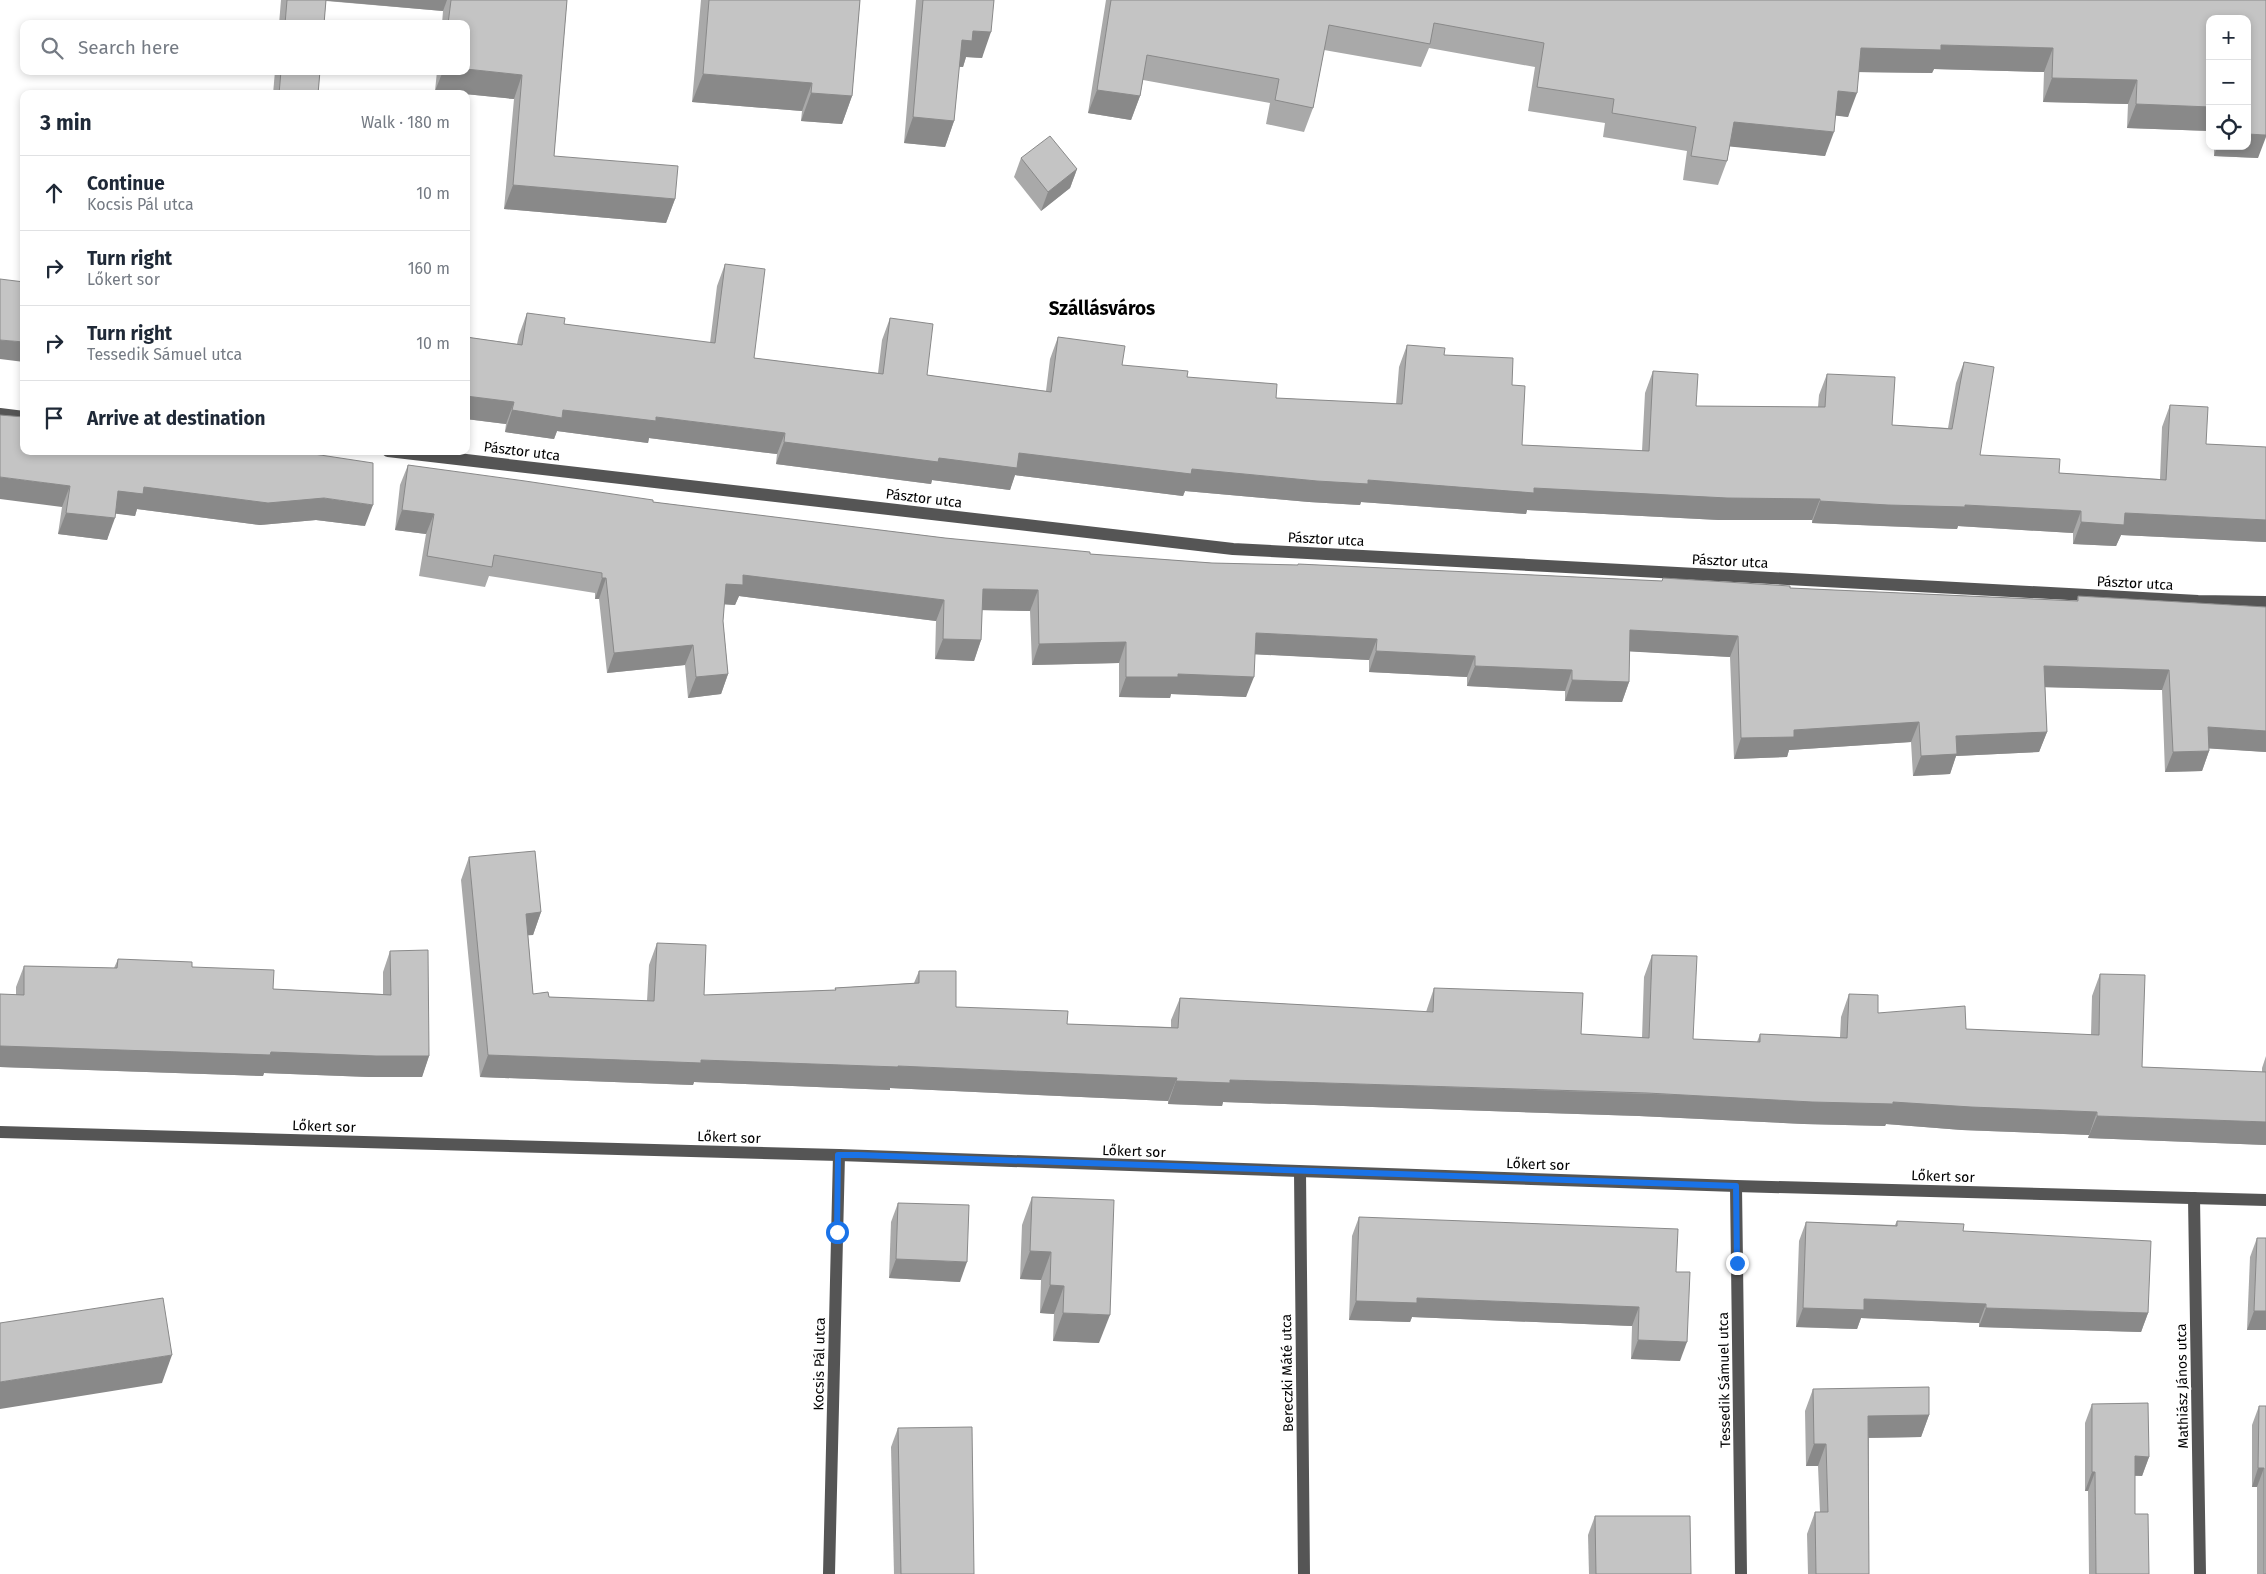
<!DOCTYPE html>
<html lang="en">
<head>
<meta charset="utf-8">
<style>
  :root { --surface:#fff; --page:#f6f6f7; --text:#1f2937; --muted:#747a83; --line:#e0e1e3 }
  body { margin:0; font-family:"Fira Sans",sans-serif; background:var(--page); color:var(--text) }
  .controls { position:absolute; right:15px; top:15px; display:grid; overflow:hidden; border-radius:10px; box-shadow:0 2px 8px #0003 }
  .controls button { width:45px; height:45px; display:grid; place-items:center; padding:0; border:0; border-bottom:1px solid var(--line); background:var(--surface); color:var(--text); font:25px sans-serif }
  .stop { position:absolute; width:15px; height:15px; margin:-11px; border:4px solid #1a73e8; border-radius:50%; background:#fff }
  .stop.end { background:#1a73e8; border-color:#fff; box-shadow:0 1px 5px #0008 }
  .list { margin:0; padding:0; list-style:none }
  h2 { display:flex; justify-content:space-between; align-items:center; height:65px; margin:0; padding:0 20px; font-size:21px }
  h2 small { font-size:16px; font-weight:400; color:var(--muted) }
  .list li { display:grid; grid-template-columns:32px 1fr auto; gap:15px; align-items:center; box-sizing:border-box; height:75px; padding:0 20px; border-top:1px solid var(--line) }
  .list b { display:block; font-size:19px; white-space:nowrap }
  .list p { margin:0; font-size:16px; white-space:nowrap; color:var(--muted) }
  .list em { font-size:16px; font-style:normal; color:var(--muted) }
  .icon { flex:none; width:28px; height:28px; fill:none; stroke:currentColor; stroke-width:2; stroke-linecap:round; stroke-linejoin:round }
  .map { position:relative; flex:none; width:2266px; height:1574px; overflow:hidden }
  .search { position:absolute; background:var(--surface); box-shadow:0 2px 8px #0003; left:20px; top:20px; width:450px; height:55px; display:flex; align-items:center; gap:12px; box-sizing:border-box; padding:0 18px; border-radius:10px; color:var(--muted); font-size:19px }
  .panel { position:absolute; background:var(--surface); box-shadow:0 2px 8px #0003; left:20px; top:90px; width:450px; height:365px; border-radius:10px }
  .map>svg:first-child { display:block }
</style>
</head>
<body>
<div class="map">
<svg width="2266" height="1574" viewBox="0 0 2266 1574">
  <rect width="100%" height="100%" fill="#fff"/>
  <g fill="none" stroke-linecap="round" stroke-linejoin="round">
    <g stroke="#555" stroke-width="12">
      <path d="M0 414 24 417"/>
      <path d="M388 451 1233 549 2198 601 2266 602"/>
      <path d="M0 1132 839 1155 1736 1186 2266 1200"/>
      <path d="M1300 1172 1304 1574"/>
      <path d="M1736 1186 1741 1574"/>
      <path d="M2194 1198 2200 1574"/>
      <path d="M829 1574 839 1155"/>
    </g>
  </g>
  <g fill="#a9a9a9">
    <path d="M281 0H567L554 156 675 199 666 223 504 209 514 99 435 91 437 71H466V24H442L443 11 326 1 324 24H279Z"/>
    <path d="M701 0H860L852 96 842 124 801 121 802 111 692 102Z"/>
    <path d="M916 0H994L982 58 966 57 963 67H959L954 121 945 147 904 143Z"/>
    <path d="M1106 0H2266L2258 158 2214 156V146H2247L2210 19V131L2127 128 2128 104 2043 102 2044 72 1934 69 1932 73 1859 72 1848 117 1836 115 1825 156 1730 146 1727 161 1718 185 1683 180 1687 151 1603 137 1605 123 1528 111 1535 67 1429 48 1421 67 1324 50 1313 108 1304 132 1266 124 1270 103 1143 80 1140 96 1131 120 1088 113Z"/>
    <path d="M275 71H320L318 94H273Z"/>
    <path d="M1021 158 1077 169 1070 188 1041 211 1014 177Z"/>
    <path d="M725 264 754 358 878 373 882 340 890 318 927 375 1046 391 1050 359 1058 337 1122 365 1187 377 1276 398 1396 404 1399 367 1407 345 1444 355 1512 385 1522 445 1642 451 1645 393 1653 371 1696 406 1818 407 1819 395 1827 374 1892 425 1948 428 1956 383 1964 362 1980 455 2059 473 2160 479 2162 427 2170 405 2206 444 2266 447V542L2121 535 2116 546 2073 544V533L1958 526 1957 529 1880 526 1812 523V520H1719L1527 510 1526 514 1361 502 1360 505 1309 502 1185 491 1183 496 1015 475 1010 490 932 480 931 484 776 464 777 454 649 438 648 443 557 431 554 439 505 432 506 424 466 419V337L517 344 519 335 527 313 564 324 710 343 717 286Z"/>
    <path d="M0 415 365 526 316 520 260 525 137 509 135 516 115 513 107 540 58 534 62 507Z"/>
    <path d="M408 465 653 502 945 538 1090 554 1212 563 1298 565V564L1662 581 1663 578 1790 588 2077 601 2078 596 2266 607V752L2209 748V751L2202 771 2165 772 2162 690 2045 687 2047 732 2039 752 1956 756 1950 774 1913 776 1911 742 1789 750 1787 757 1734 759 1730 657 1629 651V682L1622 702 1565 701V691L1467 686V677L1369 672V660L1255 654 1246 697 1171 694 1170 698 1119 697V663L1032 665 1030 611 982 610 981 640 974 661 935 659 936 621 739 596 735 605 724 604 723 621 728 674 721 694 688 698 685 665 607 673 599 599H595V593L489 576 485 587 419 576 426 534 395 530 400 485Z"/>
    <path d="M469 857 541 912 533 935H528L533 994 549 997 647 1001 649 965 657 943 704 995 835 990V988L914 983 919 971 956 1007 1067 1024 1171 1027V1020L1180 998 1426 1012 1434 988 1581 1034 1642 1038 1644 977 1652 955 1693 1039 1757 1042 1760 1034 1840 1037 1841 1017 1849 994 1878 1013 1966 1029 2091 1035 2092 996 2100 974 2142 1067 2262 1072V1068L2266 1056V1145L2088 1138 2089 1135 1962 1130 1886 1124 1885 1126 1804 1124 1639 1116 1223 1102 1222 1106 1168 1104V1101L890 1088V1090L694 1082 693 1085 480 1077 461 880Z"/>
    <path d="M390 951 429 1056 422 1077H369L264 1073 263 1076 0 1067V994L16 995V987L24 966 114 968 118 959 192 967 273 989 383 994V972Z"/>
    <path d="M1032 1197 1099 1343 1053 1341 1054 1314 1040 1313 1041 1280 1020 1279 1022 1225Z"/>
    <path d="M898 1203 960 1282 889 1278 891 1222Z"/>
    <path d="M1359 1217 1676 1272 1680 1361 1631 1359 1632 1326 1412 1317 1410 1322 1349 1320 1352 1236Z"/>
    <path d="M1897 1221 1963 1231 2148 1313 2141 1332 1979 1327V1323L1861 1318 1857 1329 1796 1327 1799 1241 1806 1222 1895 1225Z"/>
    <path d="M2257 1238 2266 1330H2247L2250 1257Z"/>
    <path d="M1813 1389 1929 1415 1921 1437 1869 1438V1574H1808L1807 1534 1815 1512H1820L1818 1466H1806L1805 1411Z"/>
    <path d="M2092 1404 2149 1457 2142 1476H2135V1514L2149 1574H2089L2088 1491H2085V1423Z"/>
    <path d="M2259 1406H2266V1574H2257V1487H2252V1425Z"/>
    <path d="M898 1428 974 1574H894L891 1447Z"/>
    <path d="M1595 1516 1691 1574H1589L1588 1535Z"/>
  </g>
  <g fill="#898989">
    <path d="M319 0H447L443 11Z"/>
    <path d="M973 31 991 32 982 58 966 57 963 67 952 66 962 40Z"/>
    <path d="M1941 45 2053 48 2044 72 1934 69 1932 73 1853 72 1861 48Z"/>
    <path d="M466 69 522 75 514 99 435 91 443 71H466Z"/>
    <path d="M703 74 812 83 802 111 692 102Z"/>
    <path d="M2052 78 2137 80 2128 104 2043 102Z"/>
    <path d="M1097 90 1140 96 1131 120 1088 113Z"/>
    <path d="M1838 91 1857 93 1848 117 1830 115Z"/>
    <path d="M811 93 852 96 842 124 801 121Z"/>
    <path d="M2136 104 2210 107V131L2127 128Z"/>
    <path d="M913 117 954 121 945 147 904 143Z"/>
    <path d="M1734 122 1834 132 1825 156 1725 146Z"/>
    <path d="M2247 134 2266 135V137L2258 158 2214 156 2217 146H2247Z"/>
    <path d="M1077 169 1070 188 1041 211 1048 192Z"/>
    <path d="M513 185 675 199 666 223 504 209Z"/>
    <path d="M0 340 24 342V362L0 359Z"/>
    <path d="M466 396 514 402 506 424 466 419Z"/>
    <path d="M512 410H563L656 417 785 433 777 454 649 438 648 443 557 431 554 439 505 432Z"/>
    <path d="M784 442 939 458 1019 453 1192 469 1368 480 1534 488 1820 499 1812 520H1719L1527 510 1526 514 1361 502 1360 505 1309 502 1185 491 1183 496 1015 475 1010 490 932 480 931 484 776 464Z"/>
    <path d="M0 477 70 486 62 507 0 499Z"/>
    <path d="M144 487 324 498 373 505 365 526 316 520 260 525 137 509 135 516 110 513 118 491Z"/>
    <path d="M1820 501 1965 505 2081 511 2073 533 1958 526 1957 529 1812 523Z"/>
    <path d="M402 510 434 514 426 534 395 530Z"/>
    <path d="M66 513 115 518 107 540 58 534Z"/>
    <path d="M2125 513 2266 520V542L2121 535 2116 546 2073 544 2081 522Z"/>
    <path d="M743 575 944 600 936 621 739 596 735 605 718 604 726 584Z"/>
    <path d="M602 578H606L599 599H595Z"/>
    <path d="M983 589 1038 590 1030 611 975 610Z"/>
    <path d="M1630 630 1738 636 1730 657 1622 651Z"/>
    <path d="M1256 633 1377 639 1369 660 1248 654Z"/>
    <path d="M943 639 981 640 974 661 935 659Z"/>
    <path d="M1126 642 1119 663 1032 665 1039 644Z"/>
    <path d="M693 645 685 665 607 673 614 653Z"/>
    <path d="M1376 651 1475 656 1467 677 1369 672Z"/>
    <path d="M1475 666 1572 670 1565 691 1467 686Z"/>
    <path d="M2044 666 2169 670 2162 690 2036 687Z"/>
    <path d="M728 674 721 694 688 698 696 677Z"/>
    <path d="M1178 674 1254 677 1246 697 1171 694 1170 698 1119 697 1126 677Z"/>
    <path d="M1572 680 1629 682 1622 702 1565 701Z"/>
    <path d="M1919 722 1911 742 1789 750 1787 757 1734 759 1741 738 1794 730Z"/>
    <path d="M2208 727 2266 731V752L2201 748Z"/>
    <path d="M2047 732 2039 752 1956 756 1950 774 1913 776 1921 756 1956 736Z"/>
    <path d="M2209 751 2202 771 2165 772 2173 752Z"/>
    <path d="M541 912 533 935 518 936 526 914Z"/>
    <path d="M0 1046 271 1052 429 1056 422 1077H369L264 1073 263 1076 0 1067Z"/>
    <path d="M488 1055 701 1060 898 1066 1177 1078 1168 1101 890 1088V1090L694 1082 693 1085 480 1077Z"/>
    <path d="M1230 1080 1893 1102 2097 1112 2089 1135 1962 1130 1886 1124 1885 1126 1804 1124 1639 1116 1223 1102 1222 1106 1168 1104 1176 1081Z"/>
    <path d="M2097 1116 2266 1122V1145L2088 1138Z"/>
    <path d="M1030 1251 1051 1252 1041 1280 1020 1279Z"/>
    <path d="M896 1259 967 1262 960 1282 889 1278Z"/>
    <path d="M1050 1285 1064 1286 1054 1314 1040 1313Z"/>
    <path d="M1417 1298 1639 1307 1632 1326 1412 1317 1410 1322 1349 1320 1356 1301Z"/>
    <path d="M1864 1299 1986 1304 1979 1323 1861 1318 1857 1329 1796 1327 1803 1308Z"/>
    <path d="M1986 1308 2148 1313 2141 1332 1979 1327Z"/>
    <path d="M2254 1311H2266V1330H2247Z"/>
    <path d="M1063 1313 1110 1315 1099 1343 1053 1341Z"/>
    <path d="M1638 1340 1687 1342 1680 1361 1631 1359Z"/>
    <path d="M172 1355 162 1383 0 1409V1382Z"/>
    <path d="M1929 1415 1921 1437 1860 1438 1868 1416Z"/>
    <path d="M1814 1444H1826L1818 1466H1806Z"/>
    <path d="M2135 1456 2149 1457 2142 1476 2128 1475Z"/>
    <path d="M2258 1468H2264L2257 1487H2252Z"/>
    <path d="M2092 1472H2095L2088 1491H2085Z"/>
  </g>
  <g fill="#c4c4c4" stroke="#898989">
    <path d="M287 0H326L324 24H285Z"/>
    <path d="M451 0H567L554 156 678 166 675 199 513 185 522 75 466 69V24H448Z"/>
    <path d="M709 0H860L852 96 811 93 812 83 703 74Z"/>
    <path d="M923 0H994L991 32 973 31 972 41 962 40 954 121 913 117Z"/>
    <path d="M1111 0H2266V135L2247 134V19H2210V107L2136 104 2137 80 2052 78 2053 48 1941 45V50L1861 48 1857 93 1838 91 1834 132 1734 122 1727 161 1691 156 1696 127 1612 113 1614 99 1537 87 1544 43 1434 23 1430 44 1329 25 1313 108 1275 100 1279 79 1147 55 1140 96 1097 90Z"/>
    <path d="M281 71H320L318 94H279Z"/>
    <path d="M1050 136 1077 169 1048 192 1021 158Z"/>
    <path d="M725 264 765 269 754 358 883 374 890 318 933 324 927 375 1051 392 1058 337 1125 346 1122 365 1188 371 1187 377 1277 384 1276 398 1402 404 1407 345 1445 348 1444 355 1513 358 1512 385 1525 386 1522 445 1649 451 1653 371 1698 374 1696 406 1825 407 1827 374 1895 377 1892 425 1952 429 1964 362 1994 367 1980 455 2060 459 2059 473 2166 480 2170 405 2208 407 2206 444 2266 447V520L2125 513 2124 525 2081 522V511L1965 505V507L1888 505 1820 501V499L1727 498 1534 488V493L1368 480V484L1317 481 1192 469 1191 474 1019 453 1017 468 939 458 938 462 784 442 785 433 656 417V421L563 410 562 418 512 410 514 402 466 396V337L522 345 527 313 565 318 564 324 715 343Z"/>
    <path d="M0 279 24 282V342L0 340Z"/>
    <path d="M0 415 24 417V451H294L373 463V505L324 498 268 503 144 487 143 494 118 491 115 518 66 513 70 486 0 477Z"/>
    <path d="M408 465 525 481 653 500V502L945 538 1090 552V554L1212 563 1298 565V564L1662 581 1663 578 1790 586V588L2078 601V596L2266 607V731L2208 727 2209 751 2173 752 2169 670 2044 666 2047 732 1956 736 1957 754 1921 756 1919 722 1794 730V737L1741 738 1738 636 1630 630 1629 682 1572 680V670L1475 666V656L1376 651 1377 639 1256 633 1254 677 1178 674V677H1126V642L1039 644 1038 590 983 589 981 640 943 639 944 600 743 575V585L726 584 723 621 728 674 696 677 693 645 614 653 606 578H602V573L494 555 492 567 427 556 434 514 402 510Z"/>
    <path d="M535 851 541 912 526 914 533 994 548 992 549 997 654 1001 657 943 706 945 704 995 836 990 835 988 919 983V971H956V1007L1068 1011 1067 1024 1178 1028 1180 998 1433 1012 1434 988 1583 993 1581 1034 1649 1038 1652 955 1697 956 1693 1039 1760 1042V1034L1847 1038 1849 994 1878 995V1013L1965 1006 1966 1029 2099 1035 2100 974 2145 975 2142 1067 2266 1072V1122L2097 1116V1112L1971 1107 1893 1102V1104L1812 1102 1647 1093 1230 1080V1083L1176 1081 1177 1078 898 1066V1067L701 1060V1063L488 1055 469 857Z"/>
    <path d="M428 950 429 1056H376L271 1052 270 1055 0 1046V994L24 995V966L117 968 118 959 192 962V967L274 970 273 989 391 995 390 951Z"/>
    <path d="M1032 1197 1114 1200 1110 1315 1063 1313 1064 1286 1050 1285 1051 1252 1030 1251Z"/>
    <path d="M898 1203 969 1205 967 1262 896 1259Z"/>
    <path d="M1359 1217 1678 1229 1676 1272H1690L1687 1342 1638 1340 1639 1307 1417 1298V1303L1356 1301Z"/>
    <path d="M1897 1221 1964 1224 1963 1231 2151 1241 2148 1313 1986 1308V1304L1864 1299V1310L1803 1308 1806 1222 1897 1226Z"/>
    <path d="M2257 1238H2266V1311H2254Z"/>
    <path d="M163 1298 172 1355 0 1382V1323Z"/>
    <path d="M1929 1387V1415L1868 1416 1869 1574H1816L1815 1512H1828L1826 1444H1814L1813 1389Z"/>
    <path d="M2148 1403 2149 1457 2135 1456V1514H2148L2149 1574H2096L2095 1472H2092V1404Z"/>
    <path d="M2259 1406H2266V1574H2264V1468H2258Z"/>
    <path d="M972 1427 974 1574H901L898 1428Z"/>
    <path d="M1595 1516H1690L1691 1574H1596Z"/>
  </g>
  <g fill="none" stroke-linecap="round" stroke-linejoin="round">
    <path stroke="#1a73e8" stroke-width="6" d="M837 1232 838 1155H858L1736 1186 1737 1263"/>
  </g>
  <g text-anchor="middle" stroke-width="5" stroke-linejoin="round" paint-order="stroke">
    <g font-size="14" fill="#000" stroke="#fff">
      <text transform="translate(522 451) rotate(7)" y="5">Pásztor utca</text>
      <text transform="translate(924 498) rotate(7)" y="5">Pásztor utca</text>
      <text transform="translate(1326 539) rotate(3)" y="5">Pásztor utca</text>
      <text transform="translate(1730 561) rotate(3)" y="5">Pásztor utca</text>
      <text transform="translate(2135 583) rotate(3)" y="5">Pásztor utca</text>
      <text transform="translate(324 1126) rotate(2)" y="5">Lőkert sor</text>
      <text transform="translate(729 1137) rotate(2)" y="5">Lőkert sor</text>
      <text transform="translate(1134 1151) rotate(2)" y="5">Lőkert sor</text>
      <text transform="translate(1538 1164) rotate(2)" y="5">Lőkert sor</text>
      <text transform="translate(1943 1176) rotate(2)" y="5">Lőkert sor</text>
      <text transform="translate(819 1364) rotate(-89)" y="5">Kocsis Pál utca</text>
      <text transform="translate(1287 1373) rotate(-91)" y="5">Bereczki Máté utca</text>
      <text transform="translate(1724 1380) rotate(-91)" y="5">Tessedik Sámuel utca</text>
      <text transform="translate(2182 1386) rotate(-91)" y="5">Mathiász János utca</text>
    </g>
    <g font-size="19" font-weight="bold" fill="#000" stroke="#fff">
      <text x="1102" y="315">Szállásváros</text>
    </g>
  </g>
</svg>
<div class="controls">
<button>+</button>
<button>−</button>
<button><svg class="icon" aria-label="locate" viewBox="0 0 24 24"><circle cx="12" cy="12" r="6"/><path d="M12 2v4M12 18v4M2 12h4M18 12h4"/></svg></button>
</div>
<div class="stop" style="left:837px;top:1232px"></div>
<div class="stop end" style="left:1737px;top:1263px"></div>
<div class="search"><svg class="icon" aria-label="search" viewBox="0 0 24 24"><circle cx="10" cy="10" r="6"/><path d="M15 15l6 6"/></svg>Search here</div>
<section class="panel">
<h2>3 min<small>Walk · 180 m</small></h2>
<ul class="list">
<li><svg class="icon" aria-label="ahead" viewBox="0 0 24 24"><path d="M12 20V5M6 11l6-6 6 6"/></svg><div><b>Continue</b><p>Kocsis Pál utca</p></div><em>10 m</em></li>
<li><svg class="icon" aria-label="right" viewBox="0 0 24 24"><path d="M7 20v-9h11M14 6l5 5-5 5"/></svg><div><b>Turn right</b><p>Lőkert sor</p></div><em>160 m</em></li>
<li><svg class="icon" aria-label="right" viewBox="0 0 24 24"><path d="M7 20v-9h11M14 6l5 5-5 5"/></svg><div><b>Turn right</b><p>Tessedik Sámuel utca</p></div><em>10 m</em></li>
<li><svg class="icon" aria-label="arrive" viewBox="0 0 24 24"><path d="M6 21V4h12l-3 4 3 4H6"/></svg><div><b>Arrive at destination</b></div></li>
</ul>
</section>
</div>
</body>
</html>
